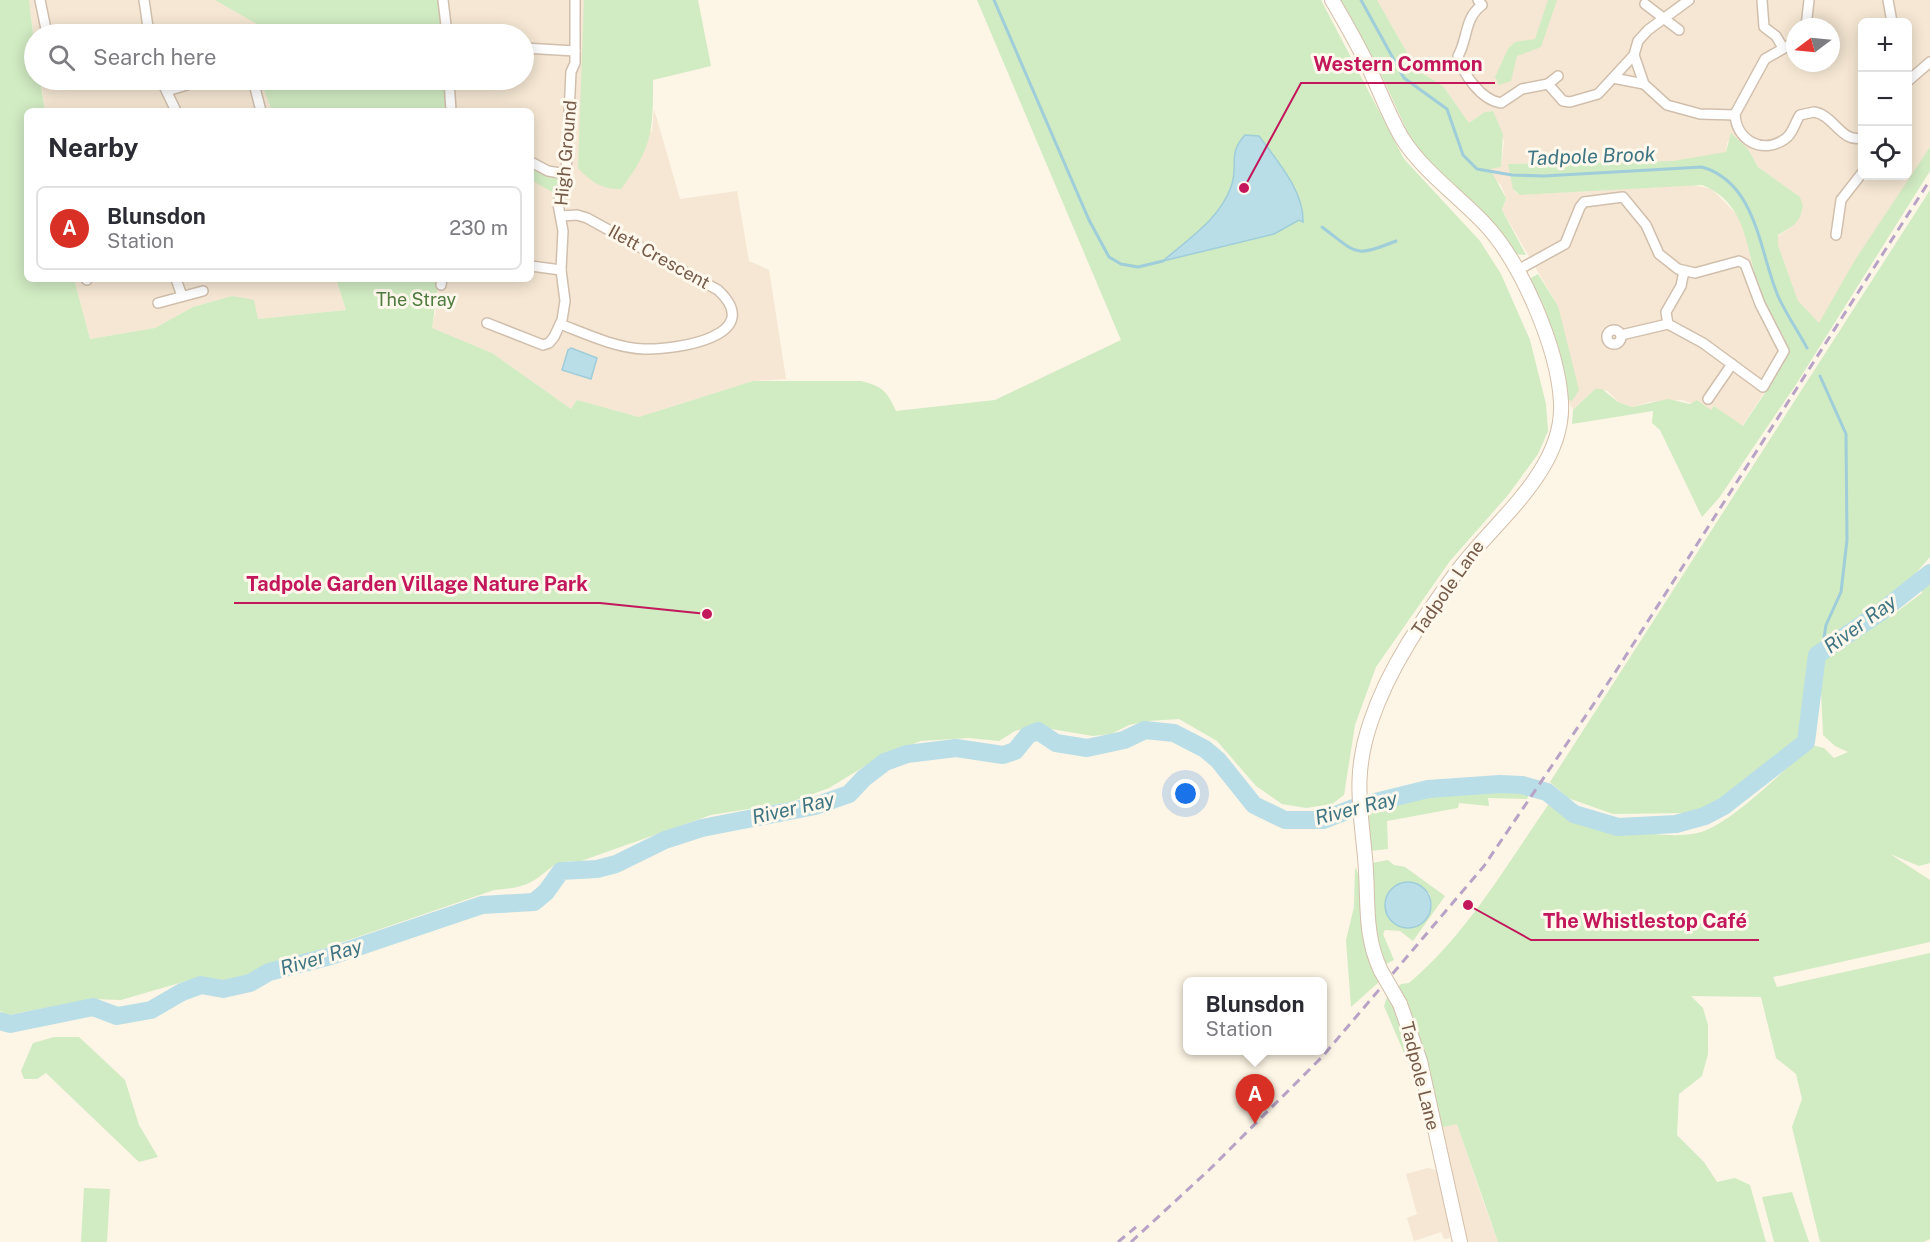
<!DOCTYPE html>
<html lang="en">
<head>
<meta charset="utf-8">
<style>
  :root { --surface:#fff; --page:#f2f2f3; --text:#2b2b33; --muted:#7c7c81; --line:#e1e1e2; --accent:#d93025 }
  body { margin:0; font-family:"Public Sans",sans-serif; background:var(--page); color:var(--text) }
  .controls { position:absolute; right:18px; top:18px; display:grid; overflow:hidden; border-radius:9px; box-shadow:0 3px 15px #0003 }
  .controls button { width:54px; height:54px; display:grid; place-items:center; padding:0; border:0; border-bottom:2px solid var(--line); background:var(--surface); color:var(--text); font:30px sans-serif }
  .compass { position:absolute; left:1786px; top:18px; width:54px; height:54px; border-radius:50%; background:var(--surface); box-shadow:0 3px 15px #0003; rotate:254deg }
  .you { position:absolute; left:1186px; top:794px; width:21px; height:21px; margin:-15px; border:4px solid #fff; border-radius:50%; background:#1a73e8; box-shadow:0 0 0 9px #1a73e833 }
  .badge { display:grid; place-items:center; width:39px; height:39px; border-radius:50%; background:var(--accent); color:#fff; font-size:20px; font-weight:700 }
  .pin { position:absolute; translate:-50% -50px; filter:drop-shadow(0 2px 3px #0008) }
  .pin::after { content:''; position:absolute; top:32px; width:21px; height:18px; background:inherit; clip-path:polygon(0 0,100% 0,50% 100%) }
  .popup { position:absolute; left:1183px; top:977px; width:144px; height:78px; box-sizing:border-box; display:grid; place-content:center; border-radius:9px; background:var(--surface); filter:drop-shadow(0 2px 4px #0005); font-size:20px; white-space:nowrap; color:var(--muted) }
  .popup b { font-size:22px; color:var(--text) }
  .popup::after { content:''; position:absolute; left:50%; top:100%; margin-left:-12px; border:12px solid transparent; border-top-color:var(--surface) }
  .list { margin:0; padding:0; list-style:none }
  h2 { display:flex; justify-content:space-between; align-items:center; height:78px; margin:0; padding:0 24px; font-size:26px }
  h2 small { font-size:20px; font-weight:400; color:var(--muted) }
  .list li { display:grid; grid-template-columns:39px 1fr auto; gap:18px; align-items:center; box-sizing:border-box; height:84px; margin:0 12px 12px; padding:0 12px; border:2px solid var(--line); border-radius:9px }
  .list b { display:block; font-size:22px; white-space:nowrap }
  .list p { margin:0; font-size:20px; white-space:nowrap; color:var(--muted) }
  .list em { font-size:20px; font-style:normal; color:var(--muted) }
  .icon { flex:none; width:33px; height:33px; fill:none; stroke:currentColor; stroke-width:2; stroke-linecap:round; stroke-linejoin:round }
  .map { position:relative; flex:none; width:1930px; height:1242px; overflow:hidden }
  .search { position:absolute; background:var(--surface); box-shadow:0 3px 15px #0003; left:24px; top:24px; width:510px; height:66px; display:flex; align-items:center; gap:15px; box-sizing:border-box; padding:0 21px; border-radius:33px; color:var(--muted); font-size:22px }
  .panel { position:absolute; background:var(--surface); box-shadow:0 3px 15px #0003; left:24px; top:108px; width:510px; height:174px; border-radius:9px }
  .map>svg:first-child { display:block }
</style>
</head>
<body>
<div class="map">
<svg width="1930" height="1242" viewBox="0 0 1930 1242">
  <rect width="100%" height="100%" fill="#fdf5e5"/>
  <g fill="#f5e7d3" fill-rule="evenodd">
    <path d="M29 0H267L263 34H34V38Z"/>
    <path d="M438 0H584V29L652 133 654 109 680 199 737 191 749 261 769 270 786 379 753 381 639 417 577 400 571 409 492 353 431 328 436 311 434 279H531V111H446L445 80H524V34H442Z"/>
    <path d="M1377 0H1930V160L1819 324 1798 302 1778 245V236L1794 225 1800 197 1758 167 1748 149 1739 143 1733 134 1727 143 1726 152 1721 154 1673 161 1509 164 1515 192 1520 195 1692 185 1712 189 1738 216 1744 229 1758 290 1786 345 1787 354 1784 363 1742 426 1714 406 1711 410 1682 400 1649 402 1632 407 1618 402 1608 391 1595 389 1573 410 1568 400 1572 401 1558 306 1502 210 1506 198 1501 185 1491 176 1490 168 1501 167 1504 141 1493 111 1485 112 1469 123 1443 86 1417 70ZM1862 22H1908V176H1862ZM1795 27H1831V63H1795Z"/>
    <path d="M41 80H260L272 111H45Z"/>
    <path d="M74 279H336L346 310 258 319 232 296 193 307 155 328 90 339Z"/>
    <path d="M1457 1123 1482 1198 1498 1242H1465L1439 1128Z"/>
    <path d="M1428 1168 1436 1170 1448 1214 1450 1238 1444 1239 1441 1232 1414 1241 1407 1218 1417 1214 1406 1174Z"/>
  </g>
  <g fill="#d1ebc3" fill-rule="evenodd">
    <path d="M0 0H29L34 41V80H40L45 111H27V279H74L90 339 155 328 193 307 232 296 254 300 258 319 346 310 336 279H434L438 286 432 328 492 353 571 409 577 400 639 417 753 381H861C882 386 887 391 896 411L995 400 1121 340 977 0H1321L1404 159 1480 241 1501 274 1530 340 1546 404 1548 431 1538 454 1508 495 1450 561 1376 667 1355 725 1344 795 1332 804 1306 808 1282 804 1256 786 1217 741 1179 719 1148 721 1129 725 1111 734 1093 736 1033 726 1015 731 999 741 969 738 921 741 883 755 829 788 791 802 711 815 581 861C549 860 554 869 531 882 520 888 506 889 494 890L241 977 222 980 193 979 121 1000 91 999 8 1015 0 1011Z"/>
    <path d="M215 0H438L442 34H263L264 28Z"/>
    <path d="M584 0H698L711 66 653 80C653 130 653 147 621 189 603 190 590 181 578 168Z"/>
    <path d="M1340 0H1377L1417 70 1443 86 1469 123 1485 112 1493 111 1503 134 1501 167 1490 169 1506 198 1502 210 1526 255 1515 254 1416 151 1382 76Z"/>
    <path d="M1548 0H1557L1541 47 1517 56 1511 81 1499 85 1495 77 1508 49 1515 42 1535 39Z"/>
    <path d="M260 80H445L446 111H272Z"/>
    <path d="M1731 133 1748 149 1758 167 1800 197 1803 206 1800 217 1794 225 1778 235V245L1798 301 1819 323 1855 260 1930 147V171L1795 386 1719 498 1702 517 1660 430 1652 423 1653 411 1572 424 1573 410 1595 389H1602L1618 402 1632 407 1668 399 1690 404 1697 400 1711 410 1714 406 1743 426C1751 413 1787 363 1787 351 1787 335 1771 320 1765 306 1745 264 1754 205 1702 185L1520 195 1513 189 1508 164 1673 161 1726 152Z"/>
    <path d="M531 167 549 176 559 178 554 193 531 180Z"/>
    <path d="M1930 190V557L1898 593 1842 629 1815 651 1801 740 1722 801 1688 813 1613 814 1568 798 1550 782Z"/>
    <path d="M1538 274 1558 306 1579 390 1572 401 1568 400 1550 330 1529 279Z"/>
    <path d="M1930 579V863L1919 866 1890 854 1930 880V942L1773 977 1777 987 1930 953V1239L1923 1242H1820L1792 1127 1802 1099 1796 1074 1776 1058 1761 997 1691 996 1703 1008 1708 1025V1054L1702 1076 1679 1094 1677 1135 1704 1162 1717 1182 1735 1178 1750 1185 1766 1242H1498L1457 1124 1439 1128 1397 987 1401 984 1409 983C1466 935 1506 866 1548 805L1555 802C1587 831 1592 829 1633 832 1655 834 1680 838 1701 832 1732 823 1786 768 1812 745L1824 748 1834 758 1848 752 1835 746 1823 735 1820 668 1826 655 1877 621 1890 617 1922 593V586Z"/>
    <path d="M1514 789 1530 792 1527 799 1488 798 1489 806 1459 803 1458 808 1387 821 1388 849 1369 851 1368 813 1375 806 1442 793Z"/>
    <path d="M1388 860 1394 865 1405 867 1445 896 1413 941 1400 931 1385 930 1383 934 1394 960 1384 965 1370 915 1372 863ZM1407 883 1420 885 1430 894 1432 907 1385 906C1385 890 1393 887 1407 883Z"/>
    <path d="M1355 867 1359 876C1361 916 1362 945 1380 981L1351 1007 1346 940 1354 907Z"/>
    <path d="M1390 996 1398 1012 1418 1077 1416 1081 1384 1006 1387 997Z"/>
    <path d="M54 1037H79L125 1080 139 1125 158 1157 139 1162 46 1073 37 1079H24L21 1071 33 1043Z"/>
    <path d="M84 1188 110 1189 107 1242H81Z"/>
    <path d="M1792 1192 1809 1242H1774L1762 1197Z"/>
  </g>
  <g fill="#b9dee7" stroke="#9fcdd9" stroke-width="1.5">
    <path d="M1245 135 1259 136C1278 162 1304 191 1303 222L1299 220 1274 234 1163 261C1188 239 1219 220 1231 187 1239 165 1227 154 1245 135Z"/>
    <path d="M571 348 597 358 591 379 562 370 568 350Z"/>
    <circle cx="1408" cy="905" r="23"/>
  </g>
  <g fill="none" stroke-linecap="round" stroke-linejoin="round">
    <g stroke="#9fcdd9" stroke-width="3">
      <path d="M994 0 1089 220 1109 257 1121 264 1138 267 1163 261"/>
      <path d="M1361 0 1404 78 1447 109 1463 155 1477 169 1512 175 1544 176 1702 167C1757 183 1759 251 1778 296 1786 314 1798 331 1807 348"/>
      <path d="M1322 227C1358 254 1353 258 1396 241"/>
      <path d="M1820 376 1846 434 1847 540 1841 592 1826 625 1822 650"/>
    </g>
    <path stroke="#b9dee7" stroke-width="18" d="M0 1021 10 1024 93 1007 117 1016 151 1010 182 992 201 985 223 989 250 983 269 972 331 956 482 905 534 902 546 892 561 871 597 869 616 864 665 840 702 828 815 806 849 794 864 778 885 762 907 754 956 748 1003 755 1015 751 1028 735 1038 731 1056 743 1087 748 1124 740 1145 730 1174 733 1205 749 1218 760 1254 805 1285 820H1323L1359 806 1428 789 1500 784 1522 785 1547 792 1574 814 1618 827 1676 824 1705 816 1724 806 1806 742 1817 655 1882 611 1930 573"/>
    <defs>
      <g id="street">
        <path d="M40 0 47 34"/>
        <path d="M144 0 149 34"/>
        <path d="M443 0 447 34"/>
        <path d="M1478 0 1482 5C1464 18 1468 39 1458 56 1463 74 1481 100 1501 103L1522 89 1548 84 1563 101 1570 102 1598 94 1634 55 1638 41 1648 30 1689 0"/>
        <path d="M1762 0 1764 27 1776 36 1783 48"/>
        <path d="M1888 0 1892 22"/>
        <path d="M1645 4 1679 30"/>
        <path d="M1806 27 1809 0"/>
        <path d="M1795 42 1765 59 1735 114C1736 140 1762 155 1785 139 1793 134 1795 122 1800 115L1814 112C1834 115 1841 143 1862 138"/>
        <path d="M524 48 575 51"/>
        <path d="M1634 55 1644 84 1667 105 1700 114 1735 115"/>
        <path d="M1613 78 1644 84"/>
        <path d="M58 80 100 84 131 80"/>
        <path d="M161 80 176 111"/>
        <path d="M253 80 261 111"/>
        <path d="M449 80 451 111"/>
        <path d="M1908 81 1930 62"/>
        <path d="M1548 84 1558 76"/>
        <path d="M167 91 203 80"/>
        <path d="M531 162 548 171 566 174"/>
        <path d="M1836 235 1841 200 1862 173"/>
        <path d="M531 266 561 270"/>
        <path d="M1516 271 1565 244 1580 207 1584 202 1623 197 1646 225 1659 254 1678 269 1695 273 1739 261 1745 264 1760 304 1784 351 1763 387 1703 343 1668 324 1666 312 1681 286 1684 271"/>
        <path d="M86 279 87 280"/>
        <path d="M176 279 182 296"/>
        <path d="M441 285 442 279"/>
        <path d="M158 303 203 291"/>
        <path d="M487 323 543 345 549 343 554 337 562 320 565 301 561 270 563 231 558 204 566 174 571 72 575 63V0"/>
        <path d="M560 324C586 334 616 348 644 349 677 350 767 336 718 290L587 218 577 215 561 216"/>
        <circle cx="1614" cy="337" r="7"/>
        <path d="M1621 335 1668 324"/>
        <path d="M1708 399 1732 364"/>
      </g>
      <g id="secondary">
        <path d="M1332 0C1345 22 1358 45 1369 68 1380 91 1389 116 1402 138 1423 171 1456 194 1483 222 1521 261 1558 348 1561 402 1565 471 1493 522 1456 573 1423 619 1389 667 1371 721 1353 773 1360 805 1365 857 1369 897 1363 934 1381 971"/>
        <path d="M1400 1004 1420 1061 1460 1242"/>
      </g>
    </defs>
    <use href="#street" stroke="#d1bfad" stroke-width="12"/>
    <use href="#secondary" stroke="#d4bfab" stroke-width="16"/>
    <use href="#street" stroke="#fff" stroke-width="9"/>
    <use href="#secondary" stroke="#fff" stroke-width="14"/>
    <g stroke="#b8a3c7" stroke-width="3" stroke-dasharray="9 6" stroke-linecap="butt">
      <path d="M1118 1242 1136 1227"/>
      <path d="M1131 1242 1210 1169 1322 1057 1484 866 1616 671 1930 180"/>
    </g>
    <defs>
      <path id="secondary-bridge" d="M1381 971 1400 1004"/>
    </defs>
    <use href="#secondary-bridge" stroke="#d4bfab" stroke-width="16" stroke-linecap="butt"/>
    <use href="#secondary-bridge" stroke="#fff" stroke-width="14"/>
  </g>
  <g text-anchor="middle" stroke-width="6" stroke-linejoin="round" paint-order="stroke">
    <g font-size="18" fill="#765b49" stroke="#fff8ec">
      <text transform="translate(566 153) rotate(-85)" y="6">High Ground</text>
      <text transform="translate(659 257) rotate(29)" y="6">Ilett Crescent</text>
      <text transform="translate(1448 588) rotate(-55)" y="6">Tadpole Lane</text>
      <text transform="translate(1420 1076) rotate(76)" y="6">Tadpole Lane</text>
    </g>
    <g font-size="18" fill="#507c41" stroke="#fff8ec">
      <text x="416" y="306">The Stray</text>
    </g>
    <g font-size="20" font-style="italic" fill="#3f7583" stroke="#fff8ec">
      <text transform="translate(1591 156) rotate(-2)" y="7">Tadpole Brook</text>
      <text transform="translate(1860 624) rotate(-36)" y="7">River Ray</text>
      <text transform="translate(793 808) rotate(-13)" y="7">River Ray</text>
      <text transform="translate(1356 808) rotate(-14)" y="7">River Ray</text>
      <text transform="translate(321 957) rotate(-16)" y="7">River Ray</text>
    </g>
  </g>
  <path fill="none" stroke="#c2185b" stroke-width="2" d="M1244 188L1301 83H1495M707 614L600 603H234M1468 905L1531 940H1759"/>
  <g fill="#c2185b" stroke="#fff8ec" stroke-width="2">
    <circle cx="1244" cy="188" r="6"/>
    <circle cx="707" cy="614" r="6"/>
    <circle cx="1468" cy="905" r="6"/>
  </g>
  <g font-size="20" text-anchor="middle" font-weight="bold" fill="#c2185b" stroke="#fff8ec" stroke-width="6" stroke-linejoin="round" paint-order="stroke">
    <text x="1398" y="71">Western Common</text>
    <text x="417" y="591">Tadpole Garden Village Nature Park</text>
    <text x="1645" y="928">The Whistlestop Café</text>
  </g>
</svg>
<div class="controls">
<button>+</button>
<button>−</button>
<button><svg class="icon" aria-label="locate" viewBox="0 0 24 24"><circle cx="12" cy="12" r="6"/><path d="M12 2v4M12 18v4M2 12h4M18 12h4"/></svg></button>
</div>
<svg class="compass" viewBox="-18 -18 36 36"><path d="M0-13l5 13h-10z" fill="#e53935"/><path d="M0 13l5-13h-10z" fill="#7c7c81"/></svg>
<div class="you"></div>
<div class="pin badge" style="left:1255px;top:1124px">A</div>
<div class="popup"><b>Blunsdon</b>Station</div>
<div class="search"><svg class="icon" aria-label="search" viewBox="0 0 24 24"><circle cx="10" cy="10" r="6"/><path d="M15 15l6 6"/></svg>Search here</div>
<section class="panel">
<h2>Nearby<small></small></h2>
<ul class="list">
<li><span class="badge">A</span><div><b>Blunsdon</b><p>Station</p></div><em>230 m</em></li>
</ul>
</section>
</div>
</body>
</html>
